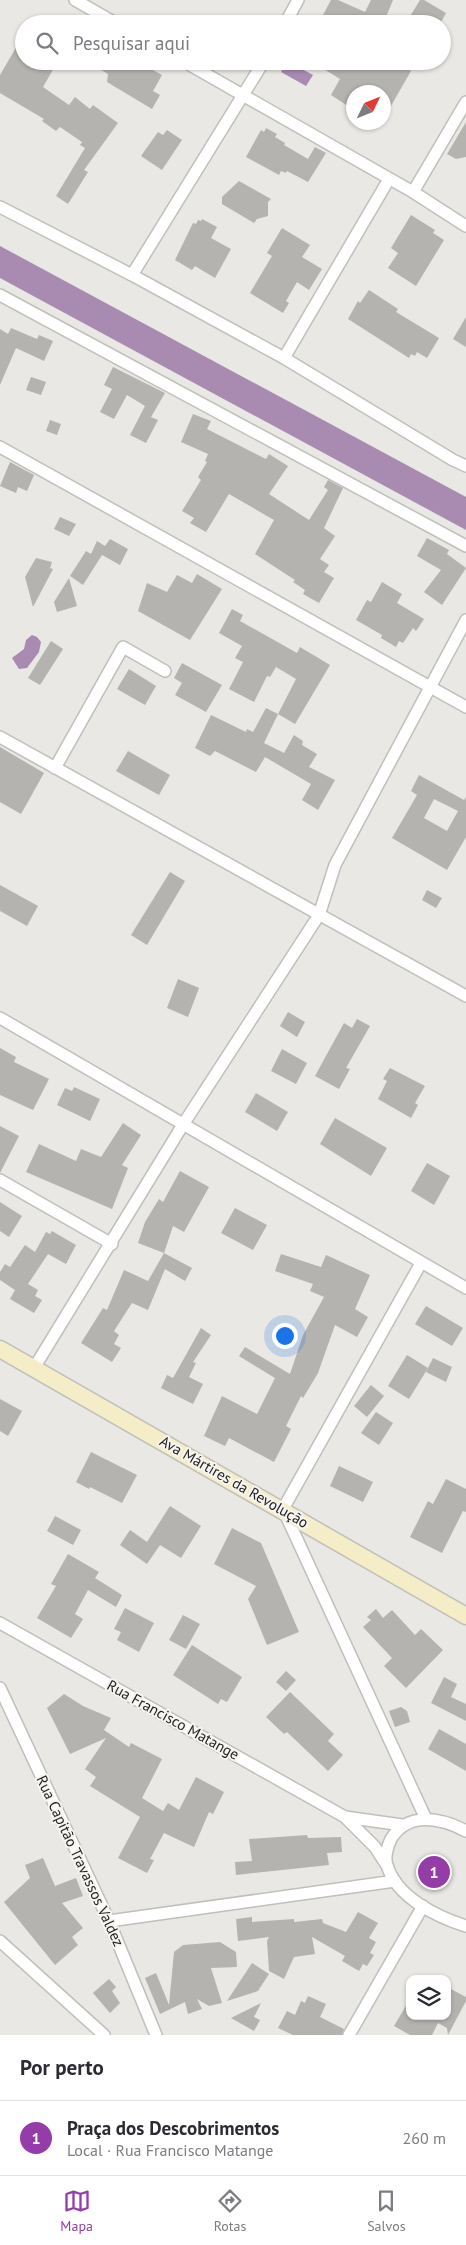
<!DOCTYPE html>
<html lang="pt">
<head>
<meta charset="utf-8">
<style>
  :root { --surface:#fff; --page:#f7f7f7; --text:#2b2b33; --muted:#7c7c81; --line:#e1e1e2; --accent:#943da9 }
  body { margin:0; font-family:"PT Sans",sans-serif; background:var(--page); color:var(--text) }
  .controls { position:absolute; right:15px; bottom:15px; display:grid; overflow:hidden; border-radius:10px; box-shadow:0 1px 4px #0004 }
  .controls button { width:45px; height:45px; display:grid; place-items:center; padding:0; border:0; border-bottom:1px solid var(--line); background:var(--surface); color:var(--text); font:25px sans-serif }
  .compass { position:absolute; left:346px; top:85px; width:45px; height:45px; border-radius:50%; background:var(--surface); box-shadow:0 1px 4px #0004; rotate:47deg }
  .you { position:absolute; left:284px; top:1335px; width:18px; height:18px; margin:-12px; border:4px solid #fff; border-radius:50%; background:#1a73e8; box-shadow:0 0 0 8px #1a73e833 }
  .badge { display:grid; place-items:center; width:32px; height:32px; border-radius:50%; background:var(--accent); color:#fff; font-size:16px; font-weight:700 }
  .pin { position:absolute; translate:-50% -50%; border:2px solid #fff; box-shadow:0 1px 5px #0006 }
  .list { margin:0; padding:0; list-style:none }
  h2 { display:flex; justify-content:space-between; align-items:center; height:65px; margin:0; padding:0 20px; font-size:21px }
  h2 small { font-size:16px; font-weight:400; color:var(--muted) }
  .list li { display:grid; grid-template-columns:32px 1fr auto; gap:15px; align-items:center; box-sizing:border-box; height:75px; padding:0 20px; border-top:1px solid var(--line) }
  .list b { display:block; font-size:19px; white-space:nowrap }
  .list p { margin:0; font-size:16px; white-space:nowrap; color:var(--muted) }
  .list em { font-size:16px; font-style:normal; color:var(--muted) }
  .icon { flex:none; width:28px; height:28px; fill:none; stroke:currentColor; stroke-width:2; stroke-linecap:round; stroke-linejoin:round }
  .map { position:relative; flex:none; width:466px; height:2035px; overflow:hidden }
  .search { position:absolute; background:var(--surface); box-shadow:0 1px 4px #0004; left:15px; right:15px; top:15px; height:55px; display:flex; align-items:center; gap:12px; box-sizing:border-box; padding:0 18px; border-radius:28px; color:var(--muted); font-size:19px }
  .sheet { height:140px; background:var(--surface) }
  nav { display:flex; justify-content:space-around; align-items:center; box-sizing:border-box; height:70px; border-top:1px solid var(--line); background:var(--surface); font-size:14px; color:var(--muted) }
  nav a { display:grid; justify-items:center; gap:2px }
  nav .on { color:var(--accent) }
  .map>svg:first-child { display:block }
</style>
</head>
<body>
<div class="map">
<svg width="466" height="2035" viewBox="0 0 466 2035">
  <rect width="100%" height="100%" fill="#e9e8e4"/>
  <g fill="#a98ab1">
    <path d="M287 61 313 75 306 86 281 72Z"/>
    <path d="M0 246 466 497V530L0 278Z"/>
    <path d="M32 635 37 637 41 642 39 652 27 668 19 669 12 658 24 649 26 640Z"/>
  </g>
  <g fill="#b4b3af" fill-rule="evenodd">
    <path d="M331 0H338L365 12 371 0H393L384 22 387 24H340L323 15Z"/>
    <path d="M420 0H424L446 13 440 24H418L409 18Z"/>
    <path d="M24 34V61H58L43 87 69 105 75 97 90 109 93 105 118 123 84 170 88 172 68 204 56 196 85 148 80 145 82 142 60 127 56 131 42 121 44 119 0 93V75Z"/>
    <path d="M86 61H146L144 65 162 75 153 91 160 95 152 109 107 82 108 74Z"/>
    <path d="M311 61H394L411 71 384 118V92H354V110L331 95 340 79Z"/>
    <path d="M466 122V157L456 159 447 154Z"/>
    <path d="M266 128 277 134 275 137 285 143 284 145 308 159 315 147 326 153 308 182 287 171 286 173 281 171 279 175 246 157 261 130 264 132Z"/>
    <path d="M167 130 182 140 162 170 141 156 158 132 163 135Z"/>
    <path d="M239 181 271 199 268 202V216L257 219 254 223 222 204V197Z"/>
    <path d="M411 215 435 230 433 233 444 240 416 286 388 268 398 253 391 248Z"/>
    <path d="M202 219 217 227 211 238 231 249 215 278 195 266 192 270 175 260 193 223 196 224 198 220 201 221Z"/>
    <path d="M282 228 310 245 302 257 322 269 309 290 297 282 286 301 289 303 283 313 250 293 272 256 267 253Z"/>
    <path d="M369 290 398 309 396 312 439 338 427 358 417 352 415 356 411 354 409 358 348 319 358 301 360 303Z"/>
    <path d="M466 317V347L453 339Z"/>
    <path d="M11 328 37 339 39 335 53 341 44 361 16 348 0 385V329L8 334Z"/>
    <path d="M113 367 165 393 151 417 158 420 146 443 130 435 145 406 127 395 114 419 100 412 112 389 104 385Z"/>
    <path d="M31 377 46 382 41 395 26 390Z"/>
    <path d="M193 414 211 421 207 429 266 459 269 454 288 466 269 494 309 520 328 490 324 487 328 480 343 488 324 528 335 536 320 559 329 565 324 572 334 578 319 603 303 594 305 590 293 582 295 580 255 554 274 520 229 494 206 532 190 523 194 518 182 511 201 480 198 477 207 462 205 461 208 454 181 442Z"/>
    <path d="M50 420 61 424 57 435 46 431Z"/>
    <path d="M10 462 34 475 27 491 18 487 16 493 0 486Z"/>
    <path d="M60 517 76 524 69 536 54 529Z"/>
    <path d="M427 538 449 550 447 554 466 568 442 605 424 592 441 570 417 556Z"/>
    <path d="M110 539 128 549 120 565 102 555 83 585 70 576 86 551 91 554 97 541 105 546Z"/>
    <path d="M36 558 52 562 50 568 53 569 33 607 25 577Z"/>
    <path d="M197 574 222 589 190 640 138 611 147 583 167 592 177 575 192 583Z"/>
    <path d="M69 578 77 606 57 612 54 602Z"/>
    <path d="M382 582 402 594 397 603 424 619 416 631 413 628 403 643 399 641 396 647 381 638 382 635 356 620 367 600 371 602Z"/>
    <path d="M232 609 243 615 240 621 297 653 300 647 330 665 295 724 278 714 296 679 276 667 270 677 267 676 254 702 229 689 243 662 235 658 242 646 219 633Z"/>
    <path d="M51 641 63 649 40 685 28 678Z"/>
    <path d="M182 663 222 685 206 712 175 695 182 683 174 678Z"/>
    <path d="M129 669 156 686 145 705 117 689Z"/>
    <path d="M266 708 278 714 264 743 284 753 294 735 303 741 302 745 317 754 309 767 335 780 318 810 302 800 311 784 265 757 256 772 215 751 210 756 195 748 211 715 246 732 247 729 253 732Z"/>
    <path d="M0 747 44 773 21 814 0 802Z"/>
    <path d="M128 751 170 775 159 795 116 771Z"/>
    <path d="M419 775 464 800 466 797V837L447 870 392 838 417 795 411 791ZM434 799 458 811 447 831 424 818Z"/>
    <path d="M170 872 185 881 147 945 131 935Z"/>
    <path d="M0 885 38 906 27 926 0 911Z"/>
    <path d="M427 890 442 898 436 908 422 900Z"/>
    <path d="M178 979 199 988 188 1017 167 1008Z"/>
    <path d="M288 1012 305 1022 297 1037 280 1026Z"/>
    <path d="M357 1019 370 1026 346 1068 350 1069 339 1089 315 1076 344 1023 352 1028Z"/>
    <path d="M0 1048 16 1057 14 1062 49 1079 33 1110 0 1095Z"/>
    <path d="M282 1049 307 1063 296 1084 271 1071Z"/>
    <path d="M390 1068 425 1086 415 1103 418 1105 411 1118 378 1099 387 1081 383 1079Z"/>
    <path d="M74 1087 100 1099 90 1121 57 1105 65 1088 72 1091Z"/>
    <path d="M256 1093 288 1112 277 1131 245 1112Z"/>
    <path d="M335 1118 387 1148 371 1176 320 1144Z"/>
    <path d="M123 1123 141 1135 122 1165 128 1168 112 1209 26 1172 39 1144 76 1161 81 1149 101 1157Z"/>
    <path d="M0 1126 19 1136 0 1173Z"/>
    <path d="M427 1163 450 1176 434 1205 411 1191Z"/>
    <path d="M180 1171 209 1187 184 1232 173 1226 164 1253 138 1243 145 1222 159 1199 163 1202Z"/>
    <path d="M0 1202 22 1216 9 1237 0 1231Z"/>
    <path d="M235 1208 267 1225 253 1250 221 1233Z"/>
    <path d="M52 1231 76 1245 66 1264 48 1254 28 1284 38 1290 35 1296 42 1300 34 1313 10 1299 15 1290 0 1280V1272L5 1264 10 1267 25 1245 35 1252 46 1232 50 1234Z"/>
    <path d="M164 1253 192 1268 185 1281 165 1269 148 1310 132 1303 114 1331 119 1335 114 1344 121 1348 112 1362 81 1343 103 1308 107 1310 124 1270 148 1281Z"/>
    <path d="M281 1254 321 1267 326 1255 370 1275 355 1309 368 1317 357 1337 335 1325 318 1373 303 1398 301 1396 286 1426 291 1429 274 1462 229 1438 225 1446 204 1436 222 1396 257 1414 275 1378 239 1356 245 1347 290 1374 303 1335 324 1297 310 1291 313 1284 275 1271Z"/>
    <path d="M426 1306 463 1328 452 1346 415 1324Z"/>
    <path d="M201 1328 211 1335 193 1362 196 1363 189 1377 203 1384 193 1404 161 1388 167 1375 173 1378Z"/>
    <path d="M407 1355 428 1368 409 1399 388 1386Z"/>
    <path d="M433 1358 452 1367 446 1382 426 1372Z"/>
    <path d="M371 1385 384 1396 367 1417 354 1406Z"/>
    <path d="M0 1399 22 1411 8 1436 0 1431Z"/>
    <path d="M376 1412 393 1423 379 1445 361 1433Z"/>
    <path d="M91 1452 137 1475 122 1503 90 1487 89 1489 76 1482Z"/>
    <path d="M339 1466 373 1482 363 1502 330 1486Z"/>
    <path d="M446 1479 466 1489V1512L463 1511 442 1553 410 1537 428 1501 433 1504Z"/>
    <path d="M170 1506 201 1526 181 1558 160 1545 147 1564 120 1545 130 1530 147 1542Z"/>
    <path d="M55 1516 81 1530 73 1545 47 1531Z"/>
    <path d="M232 1528 261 1543 299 1632 267 1645 248 1599 256 1586 214 1564Z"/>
    <path d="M68 1554 99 1572 95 1578 122 1595 116 1607 88 1590 75 1614 83 1619 71 1638 37 1618 56 1586 51 1584Z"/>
    <path d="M125 1608 154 1623 139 1652 117 1640 121 1632 114 1629Z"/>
    <path d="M376 1609 383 1618 392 1610 415 1635 421 1629 443 1650 406 1688 384 1666 392 1658 363 1627 371 1620 367 1617Z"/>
    <path d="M183 1615 200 1624 186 1649 169 1640Z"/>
    <path d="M192 1645 242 1677 227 1702 221 1699 218 1704 173 1675Z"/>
    <path d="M286 1671 296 1680 286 1691 276 1682Z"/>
    <path d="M444 1677 457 1684 451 1697 466 1704V1721L431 1703Z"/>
    <path d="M290 1692 334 1734 328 1741 343 1755 328 1771 287 1732 284 1734 266 1717Z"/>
    <path d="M64 1694 83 1706 111 1718 104 1730 129 1747 131 1743 162 1759 142 1798 163 1811 168 1803 179 1810 196 1777 224 1792 213 1814 209 1812 194 1847 164 1833 150 1859 154 1860 147 1873 118 1858 140 1817 90 1786 96 1777 85 1769 106 1738 70 1754 47 1708Z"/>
    <path d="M401 1707 407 1711 410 1722 395 1727 389 1711Z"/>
    <path d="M439 1729 466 1744V1771L428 1749Z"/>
    <path d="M307 1835 308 1838 341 1837 342 1852 327 1853 329 1865 236 1875 235 1862 252 1861 249 1839Z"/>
    <path d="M43 1858 55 1886 76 1878 83 1896 62 1903 83 1928 72 1937 78 1945 55 1965 4 1902 30 1878 25 1865Z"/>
    <path d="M358 1912 378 1923 369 1938 376 1942 370 1953 374 1955 367 1966 363 1964 359 1971 342 1961 345 1956 312 1937 315 1954 294 1957 284 1979 269 1971 267 1941 269 1937 238 1941 236 1919 252 1917V1922L294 1919V1922L322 1919 323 1923 346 1932Z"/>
    <path d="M220 1942 236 1952 237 1967 211 1968 222 2003 209 2006 197 1999 202 2009 188 2014 185 2002 160 2014 145 1978 156 1973 169 2005 174 1952 183 1945Z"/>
    <path d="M252 1963 269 1974 258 1991 227 2001Z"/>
    <path d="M109 1979 116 1987 112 1991 120 2003 110 2013 93 1993Z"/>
    <path d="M447 1987 466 1997V2001L448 2035 447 2028 438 2023 432 2035H410L394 2026 410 1999V2016H447Z"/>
    <path d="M308 1996 326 2004 320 2017 344 2029 342 2035H293L278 2028 287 2011 295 2015 301 2001 305 2003Z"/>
    <path d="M261 2003 254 2017 260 2020 254 2031 231 2018Z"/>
  </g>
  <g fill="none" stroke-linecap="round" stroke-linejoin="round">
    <defs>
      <g id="street">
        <path d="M75 0 117 24"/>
        <path d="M285 24 298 0"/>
        <path d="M183 61 413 192 466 226"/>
        <path d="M413 192 466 102"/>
        <path d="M0 207 132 275 284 358 453 460 466 466"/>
        <path d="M132 275 264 61"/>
        <path d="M0 295 466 546"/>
        <path d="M284 358 389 179"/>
        <path d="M0 447 466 707"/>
        <path d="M0 737 466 996"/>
        <path d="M55 768 123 647 165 671"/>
        <path d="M0 1018 466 1288"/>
        <path d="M0 1180 112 1244"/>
        <path d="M421 1263 283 1509 426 1819"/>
        <path d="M34 1368 184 1123 319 915 335 865 466 620"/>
        <path d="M0 1623 345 1817 375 1847 386 1864"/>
        <path d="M0 1688 109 1921 156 2035"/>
        <path d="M345 1817 402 1825"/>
        <path d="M466 1831C441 1818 408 1811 391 1839 388 1845 384 1857 387 1865 396 1897 437 1917 466 1926"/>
        <path d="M109 1921 395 1881"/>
        <path d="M0 1941 104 2035"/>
        <path d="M349 2035 423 1906"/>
      </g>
      <path id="secondary" d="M0 1349 466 1616"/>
    </defs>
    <use href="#street" stroke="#c0bfbb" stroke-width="14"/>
    <use href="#secondary" stroke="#c0bfbb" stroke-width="19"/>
    <use href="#street" stroke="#fff" stroke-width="11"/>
    <use href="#secondary" stroke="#f5edc7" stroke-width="16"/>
  </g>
  <g text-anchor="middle" stroke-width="4" stroke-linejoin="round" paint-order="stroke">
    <g font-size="15" fill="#201f1e" stroke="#f6f5f1">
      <text transform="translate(234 1482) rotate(30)" y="5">Ava Mártires da Revolução</text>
      <text transform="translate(173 1720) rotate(29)" y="5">Rua Francisco Matange</text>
      <text transform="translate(80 1861) rotate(65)" y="5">Rua Capitão Travassos Valdez</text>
    </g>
  </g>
</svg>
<div class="controls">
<button><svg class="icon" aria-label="layers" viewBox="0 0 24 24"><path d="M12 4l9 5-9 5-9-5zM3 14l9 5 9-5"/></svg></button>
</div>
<svg class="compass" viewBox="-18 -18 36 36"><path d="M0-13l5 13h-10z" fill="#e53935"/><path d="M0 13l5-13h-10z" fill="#7c7c81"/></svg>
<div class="you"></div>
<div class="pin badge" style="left:434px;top:1872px">1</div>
<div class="search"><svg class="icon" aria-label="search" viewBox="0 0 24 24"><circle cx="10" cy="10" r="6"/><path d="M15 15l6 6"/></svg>Pesquisar aqui</div>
</div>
<section class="sheet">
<h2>Por perto<small></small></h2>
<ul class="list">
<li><span class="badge">1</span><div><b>Praça dos Descobrimentos</b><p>Local · Rua Francisco Matange</p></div><em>260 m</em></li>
</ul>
</section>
<nav>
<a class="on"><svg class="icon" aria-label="map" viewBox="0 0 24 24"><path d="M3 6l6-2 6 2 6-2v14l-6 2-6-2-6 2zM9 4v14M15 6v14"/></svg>Mapa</a>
<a><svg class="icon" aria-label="directions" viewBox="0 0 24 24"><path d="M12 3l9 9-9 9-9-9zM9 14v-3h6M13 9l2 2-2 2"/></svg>Rotas</a>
<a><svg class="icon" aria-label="saved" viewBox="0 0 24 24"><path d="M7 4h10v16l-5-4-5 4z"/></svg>Salvos</a>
</nav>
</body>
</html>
